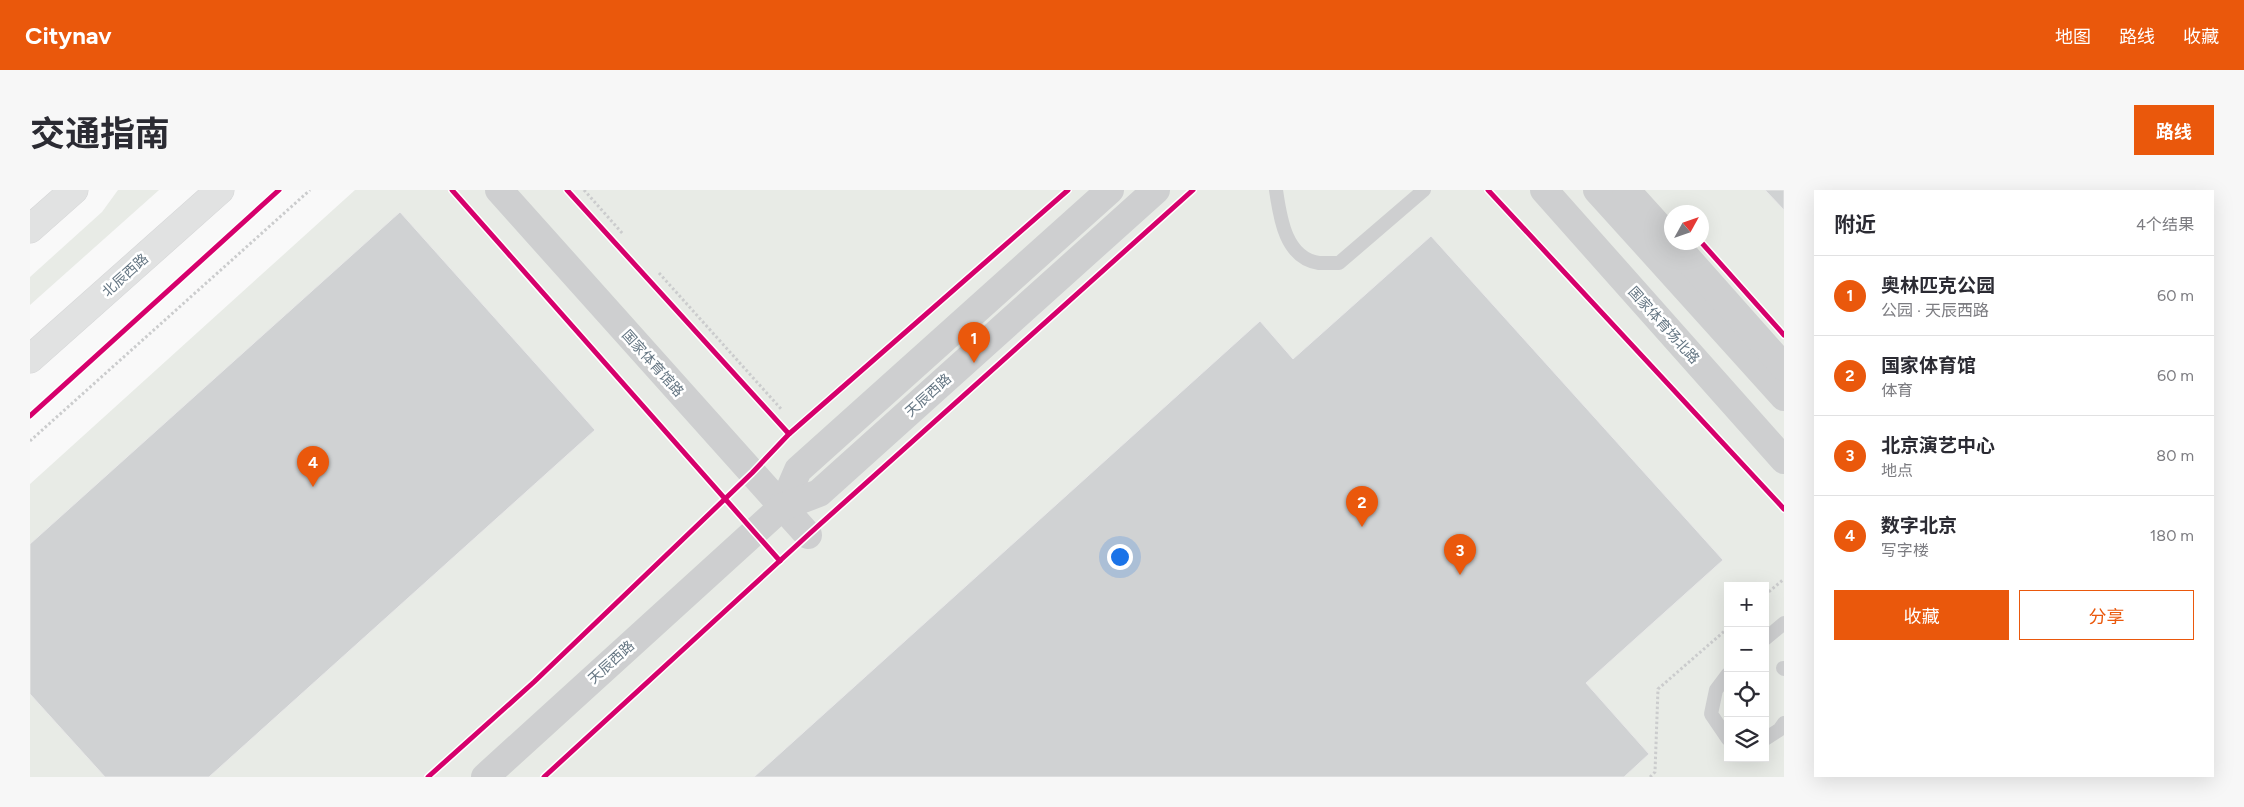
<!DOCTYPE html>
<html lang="zh">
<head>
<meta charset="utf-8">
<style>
  :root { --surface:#fff; --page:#f7f7f7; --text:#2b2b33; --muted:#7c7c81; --line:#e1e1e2; --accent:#ea580c }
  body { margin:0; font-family:Figtree,"Noto Sans SC",sans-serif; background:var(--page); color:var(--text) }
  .controls { position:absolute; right:15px; bottom:15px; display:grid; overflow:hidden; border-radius:0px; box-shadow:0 5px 20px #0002 }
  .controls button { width:45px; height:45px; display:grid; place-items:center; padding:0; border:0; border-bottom:1px solid var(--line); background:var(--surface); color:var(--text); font:25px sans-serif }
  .compass { position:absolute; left:1634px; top:15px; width:45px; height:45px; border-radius:50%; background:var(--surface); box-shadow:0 5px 20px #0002; rotate:50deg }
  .you { position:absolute; left:1089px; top:366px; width:18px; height:18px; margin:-12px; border:4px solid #fff; border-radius:50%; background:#1a73e8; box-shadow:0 0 0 8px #1a73e833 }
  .badge { display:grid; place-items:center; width:32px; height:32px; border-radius:50%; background:var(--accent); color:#fff; font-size:16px; font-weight:700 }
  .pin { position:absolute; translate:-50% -41px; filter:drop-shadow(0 1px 2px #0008) }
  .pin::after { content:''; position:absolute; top:26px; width:18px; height:15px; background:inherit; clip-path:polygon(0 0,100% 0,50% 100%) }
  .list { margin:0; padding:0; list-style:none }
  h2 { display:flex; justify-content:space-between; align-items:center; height:65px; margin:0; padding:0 20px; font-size:21px }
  h2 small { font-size:16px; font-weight:400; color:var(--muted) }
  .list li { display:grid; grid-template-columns:32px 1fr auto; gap:15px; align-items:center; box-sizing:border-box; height:80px; padding:0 20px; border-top:1px solid var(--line) }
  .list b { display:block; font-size:19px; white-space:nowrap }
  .list p { margin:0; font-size:16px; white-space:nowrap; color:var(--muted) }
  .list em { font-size:16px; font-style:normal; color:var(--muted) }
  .actions { display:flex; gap:10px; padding:15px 20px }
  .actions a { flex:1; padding:11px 0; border:1px solid var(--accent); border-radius:0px; text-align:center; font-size:18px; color:var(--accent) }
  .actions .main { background:var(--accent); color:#fff }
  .icon { flex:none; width:28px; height:28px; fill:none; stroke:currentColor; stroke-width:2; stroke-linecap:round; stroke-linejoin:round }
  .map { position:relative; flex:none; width:1754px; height:587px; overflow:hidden; border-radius:0px }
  header { display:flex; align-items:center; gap:30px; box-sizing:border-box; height:70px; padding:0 25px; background:var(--accent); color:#fff }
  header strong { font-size:24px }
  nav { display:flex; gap:28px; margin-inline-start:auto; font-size:18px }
  .intro { display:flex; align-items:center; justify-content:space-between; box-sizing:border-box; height:120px; padding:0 30px }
  h1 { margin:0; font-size:35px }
  .button { padding:12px 22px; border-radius:0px; background:var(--accent); color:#fff; font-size:18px; font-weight:700 }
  main { display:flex; gap:30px; padding:0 30px }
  aside { flex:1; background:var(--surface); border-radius:0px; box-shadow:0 5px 20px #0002 }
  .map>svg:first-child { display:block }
</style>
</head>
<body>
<header>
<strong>Citynav</strong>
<nav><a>地图</a><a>路线</a><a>收藏</a></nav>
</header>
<div class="intro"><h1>交通指南</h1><a class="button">路线</a></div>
<main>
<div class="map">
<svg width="1754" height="587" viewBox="0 0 1754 587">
  <rect width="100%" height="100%" fill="#f9f9f9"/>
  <g fill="#e8ebe6" fill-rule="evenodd">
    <path d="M88 0H129L0 115V87L72 22Z"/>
    <path d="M325 0H1754V587H0V294ZM1642 22H1672V52H1642ZM1698 396H1735V568H1698Z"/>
  </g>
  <g fill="#d0d2d3" stroke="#e8e8e8">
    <path d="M1735 0H1754V20Z"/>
    <path d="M370 22 565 240 179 587H75L0 504V354Z"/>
    <path d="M1401 46 1693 370 1556 493 1619 564 1594 587H724L1230 131 1263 169Z"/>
  </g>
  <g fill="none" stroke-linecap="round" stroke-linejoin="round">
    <defs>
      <g id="secondary">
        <path d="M0 39 44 0"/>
        <path d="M0 169 190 0"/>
      </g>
    </defs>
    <use href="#secondary" stroke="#d5d6d7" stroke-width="29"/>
    <g stroke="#cbcccd" stroke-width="3" stroke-dasharray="2.5 2.5" stroke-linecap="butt">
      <path d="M554 0 593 44"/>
      <path d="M629 83 752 220"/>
      <path d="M0 251 280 0"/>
      <path d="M1735 405 1754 389"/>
      <path d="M1620 587 1625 582 1628 499 1698 438"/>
    </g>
    <g stroke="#cecfd0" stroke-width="14">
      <path d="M1246 0C1250 27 1255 68 1289 73 1296 73 1303 73 1309 73L1394 0"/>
      <path d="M1735 449 1754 433"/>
      <path d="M1753 478 1754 479"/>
      <path d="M1698 484 1686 500 1681 524 1698 549"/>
      <path d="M1735 549 1749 540 1754 533"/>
    </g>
    <g stroke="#cecfd0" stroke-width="28">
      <path d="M469 0 778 345"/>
      <path d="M1514 0 1754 270"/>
      <path d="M1567 0 1754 207"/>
      <path d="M1596 0 1642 51"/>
      <path d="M1643 52 1754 177"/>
      <path d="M752 317 768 280 1080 0"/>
      <path d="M455 587 752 317 789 303 1126 0"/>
    </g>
    <use href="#secondary" stroke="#e1e2e2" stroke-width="28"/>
    <defs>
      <g id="cycleway">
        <path d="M422 0 750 371"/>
        <path d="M537 0 759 244"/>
        <path d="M1458 0 1754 319"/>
        <path d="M1671 52 1754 145"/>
        <path d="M0 226 249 0"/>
        <path d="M398 587 504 492 722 283 759 244 1038 0"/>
        <path d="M514 587 778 345 1163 0"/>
      </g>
    </defs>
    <use href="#cycleway" stroke="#fff" stroke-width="8"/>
    <use href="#cycleway" stroke="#d6006c" stroke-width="5"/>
  </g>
  <g text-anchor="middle" stroke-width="5" stroke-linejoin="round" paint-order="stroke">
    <g font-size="14" fill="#657683" stroke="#fff">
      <text transform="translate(95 85) rotate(-42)" y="5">北辰西路</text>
      <text transform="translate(1634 135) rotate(48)" y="5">国家体育场北路</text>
      <text transform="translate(623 173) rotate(48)" y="5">国家体育馆路</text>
      <text transform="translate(898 205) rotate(-42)" y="5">天辰西路</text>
      <text transform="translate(581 472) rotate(-42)" y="5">天辰西路</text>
    </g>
  </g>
</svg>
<div class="controls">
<button>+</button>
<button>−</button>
<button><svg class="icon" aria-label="locate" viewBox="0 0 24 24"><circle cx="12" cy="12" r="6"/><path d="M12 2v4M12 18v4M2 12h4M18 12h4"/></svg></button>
<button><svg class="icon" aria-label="layers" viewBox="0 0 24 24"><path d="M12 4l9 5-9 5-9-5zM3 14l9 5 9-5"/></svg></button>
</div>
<svg class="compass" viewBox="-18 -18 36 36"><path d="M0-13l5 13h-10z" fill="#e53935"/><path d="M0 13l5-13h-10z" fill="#7c7c81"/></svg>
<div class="you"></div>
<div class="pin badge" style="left:944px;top:173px">1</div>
<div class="pin badge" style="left:1332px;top:337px">2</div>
<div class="pin badge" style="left:1430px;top:385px">3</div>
<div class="pin badge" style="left:283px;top:297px">4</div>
</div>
<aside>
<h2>附近<small>4个结果</small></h2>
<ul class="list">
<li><span class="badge">1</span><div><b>奥林匹克公园</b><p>公园 · 天辰西路</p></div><em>60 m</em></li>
<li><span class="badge">2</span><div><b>国家体育馆</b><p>体育</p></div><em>60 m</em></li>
<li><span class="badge">3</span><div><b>北京演艺中心</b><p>地点</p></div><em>80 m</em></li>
<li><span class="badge">4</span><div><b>数字北京</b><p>写字楼</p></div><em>180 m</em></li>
</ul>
<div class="actions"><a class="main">收藏</a><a>分享</a></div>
</aside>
</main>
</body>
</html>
